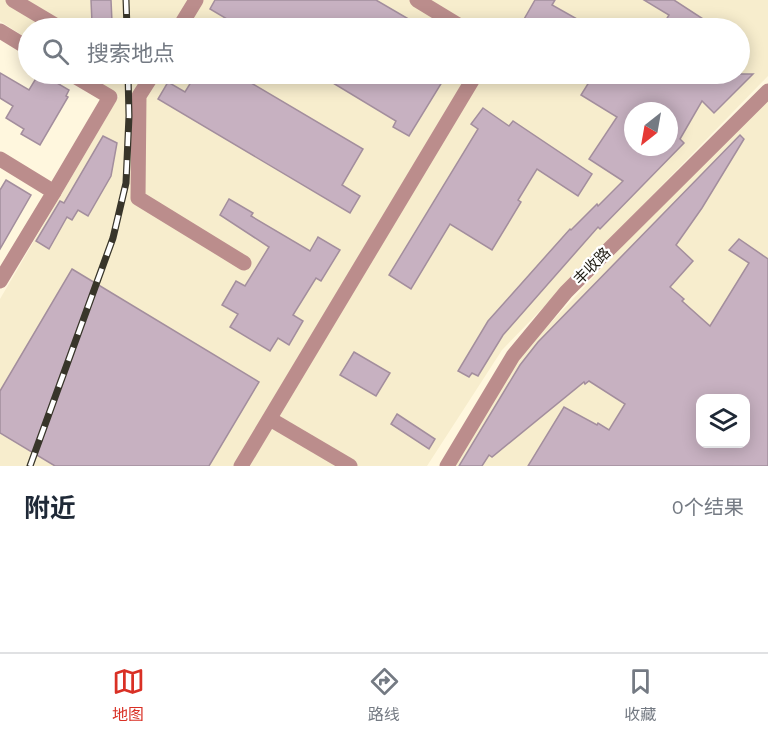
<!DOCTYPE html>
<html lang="zh">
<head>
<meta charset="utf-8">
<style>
  :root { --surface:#fff; --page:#f2f2f3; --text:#1f2937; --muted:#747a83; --line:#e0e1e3; --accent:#d93025 }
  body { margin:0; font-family:"Work Sans","Noto Sans SC",sans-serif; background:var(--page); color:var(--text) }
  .controls { position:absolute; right:18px; bottom:18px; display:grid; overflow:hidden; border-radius:12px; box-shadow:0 3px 15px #0003 }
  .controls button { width:54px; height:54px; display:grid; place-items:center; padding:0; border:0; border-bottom:2px solid var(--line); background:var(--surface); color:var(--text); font:30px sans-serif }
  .compass { position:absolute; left:624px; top:102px; width:54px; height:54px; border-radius:50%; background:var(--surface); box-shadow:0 3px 15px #0003; rotate:211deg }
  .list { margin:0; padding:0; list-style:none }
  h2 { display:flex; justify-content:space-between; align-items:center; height:78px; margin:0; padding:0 24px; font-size:26px }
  h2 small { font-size:20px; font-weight:400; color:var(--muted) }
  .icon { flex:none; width:33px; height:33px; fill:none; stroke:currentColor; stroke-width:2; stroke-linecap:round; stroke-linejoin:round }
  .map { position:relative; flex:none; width:768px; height:466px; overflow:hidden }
  .search { position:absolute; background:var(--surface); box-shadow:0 3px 15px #0003; left:18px; right:18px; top:18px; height:66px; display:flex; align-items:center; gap:15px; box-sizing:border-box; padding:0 21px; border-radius:33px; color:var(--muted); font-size:22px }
  .sheet { height:186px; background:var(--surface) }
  nav { display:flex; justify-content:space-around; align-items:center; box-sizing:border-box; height:84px; border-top:2px solid var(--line); background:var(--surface); font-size:16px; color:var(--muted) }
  nav a { display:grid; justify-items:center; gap:3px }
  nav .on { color:var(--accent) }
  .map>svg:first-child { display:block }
</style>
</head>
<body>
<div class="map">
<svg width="768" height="466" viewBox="0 0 768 466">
  <rect width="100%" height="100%" fill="#fff7de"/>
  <g fill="#f7edcd" fill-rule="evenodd">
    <path d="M0 0H768V76L502 350 427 466H0V299L119 96 84 74H740V28H28V39L0 21ZM633 111H669V147H633Z"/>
    <path d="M768 91V466H449L527 348ZM700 398H746V444H700Z"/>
  </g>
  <g fill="#c7b1c1" stroke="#a38e9d" stroke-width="1.5" fill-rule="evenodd">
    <path d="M91 0H111L112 22 92 23Z"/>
    <path d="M215 0H376L424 28H242L210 9Z"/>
    <path d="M535 0H555L552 5 593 28H519Z"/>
    <path d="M644 0H674L717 28H661L669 15Z"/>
    <path d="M0 73 29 90 38 75 50 83 52 80 69 90 66 96 68 97 40 145 21 134 24 129 6 118 13 106 0 98Z"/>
    <path d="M196 74H236L363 149 342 185 360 196 350 213 158 99 168 82 185 92Z"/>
    <path d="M318 74H447L409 136 393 127 396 121Z"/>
    <path d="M594 74H753L714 113 702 101 680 139 684 143 600 229 598 227 503 335 478 376 472 373 469 377 458 371 488 321 570 229 571 230 597 204 598 206 623 181 589 159 617 117 581 95ZM633 111H669V147H665L658 154 651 147H633Z"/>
    <path d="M483 108 509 126 513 121 592 174 578 196 537 169 518 200 521 202 492 250 450 224 411 289 389 275 478 129 471 124Z"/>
    <path d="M740 135 744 139 702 208 676 245 693 261 670 287 684 299 682 301 710 326 749 263 729 250 739 239 768 259V466H528L564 407 597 425 598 423 609 430 625 404 589 381 585 384 584 382 492 457 489 455 482 466H459L520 365 538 342ZM700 399H746V444H700Z"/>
    <path d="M103 136 117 143 111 176 88 216 78 210 72 220 67 217 49 249 36 241 60 201 64 203Z"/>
    <path d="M6 180 31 195 0 249V190Z"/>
    <path d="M229 199 253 213 251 216 310 251 318 237 340 250 321 281 316 278 293 315 303 321 289 345 278 338 270 351 230 327 238 314 222 305 236 281 245 286 269 247 220 215Z"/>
    <path d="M72 269 259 382 209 466H55L0 433V391Z"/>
    <path d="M354 352 390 373 376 396 340 375Z"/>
    <path d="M397 414 435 439 429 449 391 424Z"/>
  </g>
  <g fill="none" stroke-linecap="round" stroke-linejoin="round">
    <g stroke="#bb8d8c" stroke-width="15">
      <path d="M13 0 60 28"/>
      <path d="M417 0 463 28"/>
      <path d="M179 28 196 0"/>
      <path d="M0 31 28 48"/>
      <path d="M153 74 139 96 138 198 244 263"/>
      <path d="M0 159 54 192 0 281"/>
      <path d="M54 192 110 97 71 74"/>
      <path d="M270 419 350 466"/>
      <path d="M241 466 476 74"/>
      <path d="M447 466 513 356 566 292 768 91"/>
    </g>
    <defs>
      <g id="rail">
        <path d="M126 0 127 28"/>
        <path d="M30 466 113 238 126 183 129 116 128 74"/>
      </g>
    </defs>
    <use href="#rail" stroke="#38352a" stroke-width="7"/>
    <use href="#rail" stroke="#fff" stroke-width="4.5" stroke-dasharray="14" stroke-linecap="butt"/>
  </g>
  <g text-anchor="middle" stroke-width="4.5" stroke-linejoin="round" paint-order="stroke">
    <g font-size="15" fill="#1e1b12" stroke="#fff">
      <text transform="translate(592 266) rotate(-45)" y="5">丰收路</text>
    </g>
  </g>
</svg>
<div class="controls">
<button><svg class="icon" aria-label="layers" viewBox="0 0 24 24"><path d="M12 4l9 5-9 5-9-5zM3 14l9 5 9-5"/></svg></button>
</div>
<svg class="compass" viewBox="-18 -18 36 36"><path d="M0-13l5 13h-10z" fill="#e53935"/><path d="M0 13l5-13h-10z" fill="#747a83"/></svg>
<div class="search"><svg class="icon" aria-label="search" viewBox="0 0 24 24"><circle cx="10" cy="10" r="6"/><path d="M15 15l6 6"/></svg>搜索地点</div>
</div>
<section class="sheet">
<h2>附近<small>0个结果</small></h2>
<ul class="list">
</ul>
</section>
<nav>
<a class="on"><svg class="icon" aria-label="map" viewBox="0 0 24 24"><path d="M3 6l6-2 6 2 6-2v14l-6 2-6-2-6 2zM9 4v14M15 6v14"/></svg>地图</a>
<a><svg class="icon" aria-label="directions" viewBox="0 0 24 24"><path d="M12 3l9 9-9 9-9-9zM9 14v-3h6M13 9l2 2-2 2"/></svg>路线</a>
<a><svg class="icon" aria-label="saved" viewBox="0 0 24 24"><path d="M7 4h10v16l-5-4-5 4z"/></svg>收藏</a>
</nav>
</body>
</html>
